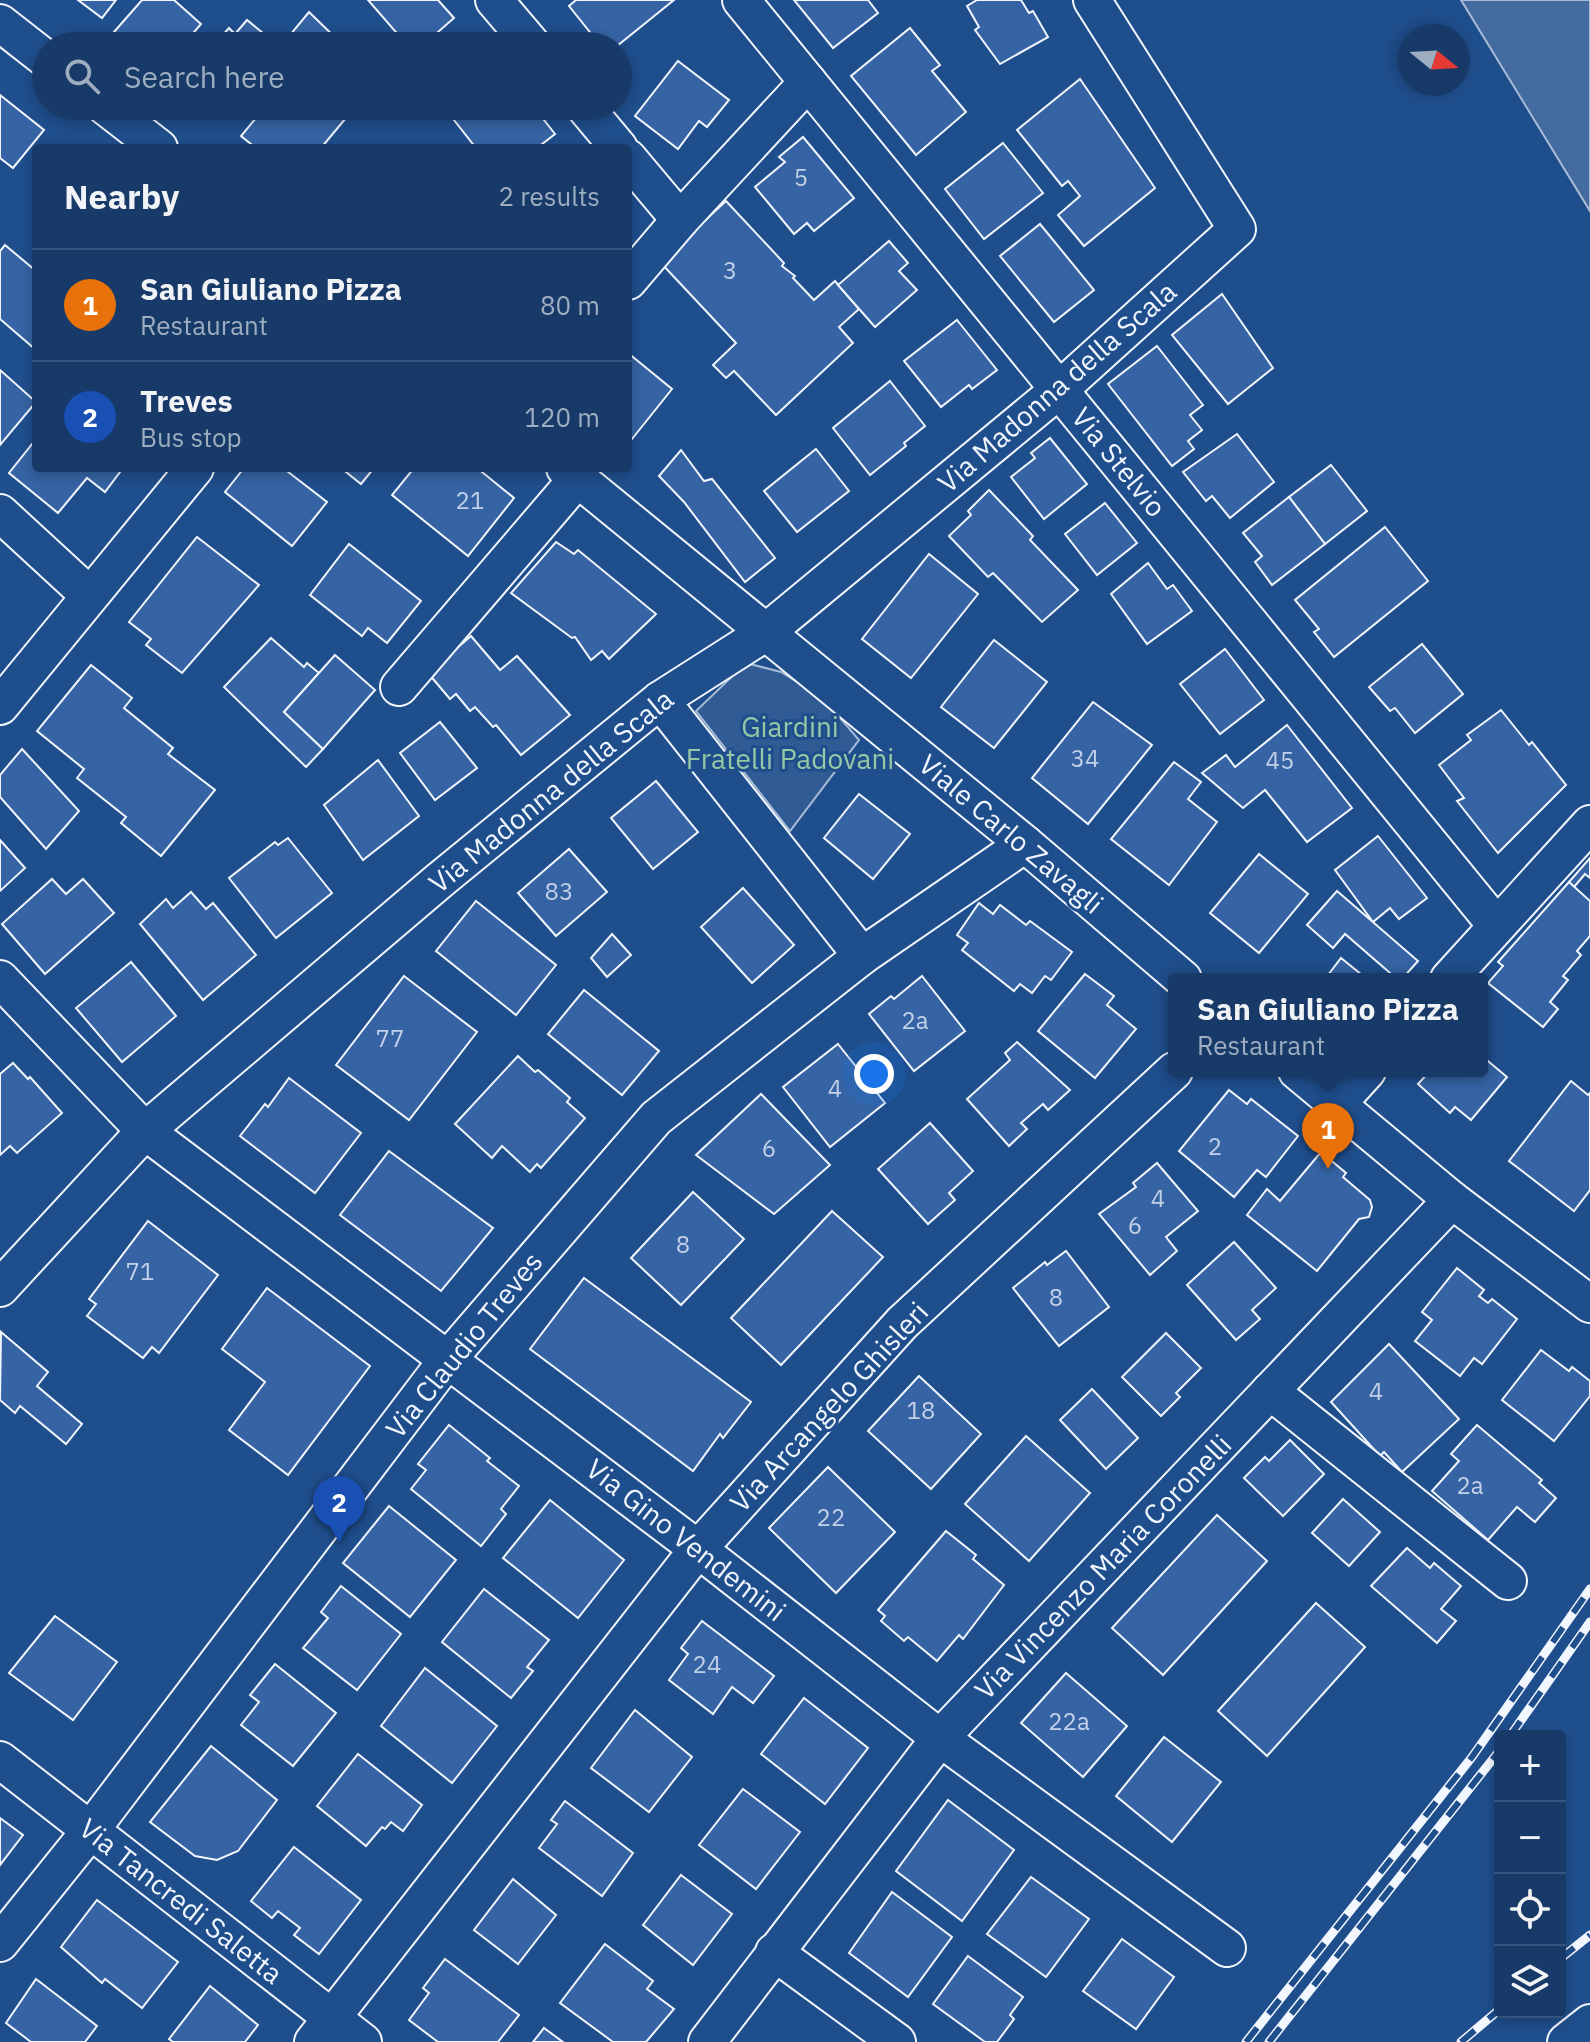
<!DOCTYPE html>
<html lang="en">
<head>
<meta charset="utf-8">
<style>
  :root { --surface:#173a69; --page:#20416f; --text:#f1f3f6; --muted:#9eadc0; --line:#36547d; --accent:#e69b98 }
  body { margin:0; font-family:"IBM Plex Sans",sans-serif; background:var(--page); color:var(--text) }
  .controls { position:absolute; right:24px; bottom:24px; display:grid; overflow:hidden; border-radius:8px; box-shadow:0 4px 12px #0003 }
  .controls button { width:72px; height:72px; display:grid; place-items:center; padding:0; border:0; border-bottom:2px solid var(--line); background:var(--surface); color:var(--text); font:40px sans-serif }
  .compass { position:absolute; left:1398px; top:24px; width:72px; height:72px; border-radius:50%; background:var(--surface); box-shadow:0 4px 12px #0003; rotate:108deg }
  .you { position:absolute; left:874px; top:1074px; width:28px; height:28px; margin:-20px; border:6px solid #fff; border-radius:50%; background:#1a73e8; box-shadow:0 0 0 12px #1a73e833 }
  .badge { display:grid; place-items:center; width:52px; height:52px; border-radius:50%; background:var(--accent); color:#fff; font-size:26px; font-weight:700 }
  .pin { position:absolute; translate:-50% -66px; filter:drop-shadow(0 2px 4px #0008) }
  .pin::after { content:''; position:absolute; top:42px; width:28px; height:24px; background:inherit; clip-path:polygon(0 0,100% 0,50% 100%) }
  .popup { position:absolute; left:1168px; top:973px; width:320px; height:104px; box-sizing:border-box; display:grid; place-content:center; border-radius:8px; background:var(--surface); filter:drop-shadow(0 2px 6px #0005); font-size:26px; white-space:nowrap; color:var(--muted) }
  .popup b { font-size:30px; color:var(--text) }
  .popup::after { content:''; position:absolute; left:50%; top:100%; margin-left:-16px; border:16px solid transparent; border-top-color:var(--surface) }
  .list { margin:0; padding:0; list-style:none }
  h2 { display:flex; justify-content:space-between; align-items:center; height:104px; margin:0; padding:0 32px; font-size:34px }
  h2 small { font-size:26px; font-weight:400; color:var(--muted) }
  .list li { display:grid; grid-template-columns:52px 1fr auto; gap:24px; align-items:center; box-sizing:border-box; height:112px; padding:0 32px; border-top:2px solid var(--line) }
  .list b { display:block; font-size:30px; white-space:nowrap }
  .list p { margin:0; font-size:26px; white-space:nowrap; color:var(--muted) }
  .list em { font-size:26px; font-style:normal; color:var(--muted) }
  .icon { flex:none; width:44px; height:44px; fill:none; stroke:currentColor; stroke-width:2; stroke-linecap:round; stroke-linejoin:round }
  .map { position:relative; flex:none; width:1590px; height:2042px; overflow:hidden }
  .search { position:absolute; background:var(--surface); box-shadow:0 4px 12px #0003; left:32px; top:32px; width:600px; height:88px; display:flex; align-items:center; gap:20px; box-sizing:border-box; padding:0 28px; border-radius:44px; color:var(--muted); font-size:30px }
  .panel { position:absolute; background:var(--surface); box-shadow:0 4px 12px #0003; left:32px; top:144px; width:600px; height:328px; border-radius:8px }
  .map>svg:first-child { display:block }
</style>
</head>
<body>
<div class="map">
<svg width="1590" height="2042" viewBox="0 0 1590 2042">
  <rect width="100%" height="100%" fill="#1f4e8c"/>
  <path fill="#305b95" stroke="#a8bbd7" stroke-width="2" d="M746 663 781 672 824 699 859 740 790 831 696 711Z"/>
  <path fill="#446ba0" stroke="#a8bbd7" stroke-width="2" d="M1461 0H1590V211Z"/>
  <g fill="#3563a3" stroke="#f2f6ff" stroke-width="2">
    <path d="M78 0H116L102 18Z"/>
    <path d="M142 0H174L201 24 182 46H130L114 32Z"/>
    <path d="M368 0H438L454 18 422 46H408Z"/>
    <path d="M576 0H674L617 46H601L569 6Z"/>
    <path d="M794 0H868L878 13 833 48Z"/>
    <path d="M977 0H1021L1029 13 1033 11 1048 37 1000 64 975 30 979 27 967 6Z"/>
    <path d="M309 12 344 46H305L290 35Z"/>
    <path d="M247 20 269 38 262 46H213L229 28 235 34Z"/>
    <path d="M910 28 940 65 932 71 966 112 916 155 851 76Z"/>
    <path d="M678 61 729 100 707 127 699 121 678 149 635 116Z"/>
    <path d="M1080 79 1155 188 1084 246 1058 215 1080 196 1068 181 1062 186 1017 130Z"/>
    <path d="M0 95 44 130 13 168 0 158Z"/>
    <path d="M266 106H356L321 148H256L241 136Z"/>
    <path d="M443 106H533L555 134 537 148H476Z"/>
    <path d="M803 137 854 198 814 231 807 223 794 234 755 187 785 162 779 157Z"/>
    <path d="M1003 143 1043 193 984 239 945 189Z"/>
    <path d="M726 201 784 263 782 266 795 276 793 278 814 300 835 281 859 309 839 327 853 343 776 415 734 371 726 378 713 365 736 343 660 262Z"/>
    <path d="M1040 224 1094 290 1054 322 1000 256Z"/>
    <path d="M889 241 908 263 899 271 917 290 875 327 838 285Z"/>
    <path d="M5 245 36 271V350L0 319V251Z"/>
    <path d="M1222 294 1273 368 1228 404 1172 335Z"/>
    <path d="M957 320 997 370 972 389 969 385 941 407 904 361Z"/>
    <path d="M1157 346 1203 405 1190 415 1202 430 1188 441 1194 449 1172 466 1108 384Z"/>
    <path d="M628 353 672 389 628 444Z"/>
    <path d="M0 370 36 402 0 445Z"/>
    <path d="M890 381 925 426 904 443 906 446 870 475 833 428Z"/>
    <path d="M1237 434 1274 482 1230 518 1212 496 1206 501 1183 472Z"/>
    <path d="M1050 438 1087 484 1044 519 1011 477 1035 458 1031 453Z"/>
    <path d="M36 439V468H123L105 492 87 478 58 513 9 473Z"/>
    <path d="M816 449 849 491 797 532 764 491Z"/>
    <path d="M681 450 704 481 712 479 775 558 745 582 684 502 659 476Z"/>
    <path d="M1331 465 1367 511 1325 544 1289 497Z"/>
    <path d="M244 468H283L327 502 292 546 225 492Z"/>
    <path d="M341 468H374L361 484Z"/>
    <path d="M414 468H477L514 498 468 556 392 495Z"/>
    <path d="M989 490 1033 536 1030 540 1078 590 1042 622 993 573 988 577 949 536 971 515 968 511Z"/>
    <path d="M1289 497 1325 544 1272 585 1255 562 1262 556 1243 533Z"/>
    <path d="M1105 503 1137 543 1097 575 1065 534Z"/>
    <path d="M1385 527 1428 581 1334 657 1314 632 1319 629 1295 600Z"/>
    <path d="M197 537 259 585 182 673 146 645 151 639 129 622Z"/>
    <path d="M556 542 574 554 578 550 656 614 609 659 602 651 591 660 575 637 572 638 511 593Z"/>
    <path d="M349 544 421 601 387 643 368 628 362 636 310 595Z"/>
    <path d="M929 554 978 594 911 678 862 639Z"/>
    <path d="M1148 563 1167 589 1173 585 1192 611 1147 644 1111 594Z"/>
    <path d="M471 636 500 670 517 656 570 715 521 755 496 725 493 727 475 707 470 711 456 694 450 699 428 673Z"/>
    <path d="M271 638 304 667 307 663 319 673 284 712 323 749 306 767 224 687Z"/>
    <path d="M994 640 1047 682 994 748 941 707Z"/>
    <path d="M1422 644 1463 694 1415 733 1395 708 1390 711 1369 687Z"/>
    <path d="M1225 649 1264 700 1220 734 1180 684Z"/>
    <path d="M335 655 375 690 323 749 284 712Z"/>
    <path d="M91 665 132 698 124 708 173 748 168 754 215 790 161 856 121 823 126 817 77 778 84 769 37 731Z"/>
    <path d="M1093 702 1152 745 1088 824 1032 778Z"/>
    <path d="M1501 710 1529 745 1532 742 1566 785 1498 853 1457 801 1464 798 1439 765 1471 740 1467 735Z"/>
    <path d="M440 722 477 768 435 800 400 753Z"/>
    <path d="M1287 725 1352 808 1307 842 1265 790 1243 808 1202 773 1226 755 1235 767Z"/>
    <path d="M22 749 79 811 46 849 0 797V775Z"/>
    <path d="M378 760 419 816 363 860 324 805Z"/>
    <path d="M1174 762 1201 782 1188 799 1217 822 1169 885 1111 839Z"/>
    <path d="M656 781 698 832 653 869 611 818Z"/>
    <path d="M859 794 910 834 873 879 824 838Z"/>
    <path d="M1378 836 1427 898 1399 919 1390 908 1373 922 1335 870Z"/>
    <path d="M288 838 332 893 276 938 229 878 275 842 278 845Z"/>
    <path d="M0 840 25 868 0 891Z"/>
    <path d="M569 849 607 892 556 936 518 893Z"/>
    <path d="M1259 854 1308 894 1259 953 1210 913Z"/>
    <path d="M1590 858V878L1585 874 1574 887 1569 882Z"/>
    <path d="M52 879 66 894 83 879 114 913 45 974 2 924Z"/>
    <path d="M1569 882 1590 901V936L1577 951 1581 955 1563 976 1568 980 1550 1002 1558 1009 1543 1027 1488 983 1503 966 1498 962Z"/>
    <path d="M743 888 794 945 752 983 701 927Z"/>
    <path d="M1337 891 1418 961 1402 979H1397L1345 934 1333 948 1307 925Z"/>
    <path d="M191 892 206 909 213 903 256 955 203 1000 140 924 166 899 173 908Z"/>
    <path d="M476 901 556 965 516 1015 436 951Z"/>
    <path d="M979 903 993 914 1000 905 1026 925 1030 921 1072 952 1051 980 1045 976 1032 993 1020 984 1014 991 962 950 968 943 957 935Z"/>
    <path d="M612 934 631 955 607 977 591 958Z"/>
    <path d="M1341 958 1367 979H1325Z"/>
    <path d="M131 962 176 1016 122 1062 76 1008Z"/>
    <path d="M1085 974 1114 996 1107 1005 1136 1029 1095 1078 1038 1031Z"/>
    <path d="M404 976 477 1032 409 1120 336 1065Z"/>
    <path d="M922 976 965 1031 914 1071 869 1014 891 996 894 999Z"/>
    <path d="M584 990 659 1051 622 1095 548 1034Z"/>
    <path d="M1017 1042 1070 1090 1048 1110 1043 1104 1021 1123 1027 1129 1009 1146 967 1099 1010 1060 1005 1053Z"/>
    <path d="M838 1044 885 1103 830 1147 783 1087Z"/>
    <path d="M518 1056 535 1072 538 1070 570 1098 567 1102 585 1118 541 1168 537 1164 530 1172 502 1146 492 1158 455 1124Z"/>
    <path d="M1482 1056 1507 1077 1471 1120 1455 1107 1450 1113 1418 1084 1430 1071H1482Z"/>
    <path d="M13 1063 28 1079 30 1077 62 1113 17 1153 10 1146 0 1155V1074Z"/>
    <path d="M289 1078 361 1133 315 1193 240 1136 265 1104 268 1107Z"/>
    <path d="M1571 1081 1588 1095 1590 1093V1190L1574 1211 1509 1161Z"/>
    <path d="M1229 1090 1247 1104 1251 1099 1298 1136 1266 1177 1257 1170 1234 1197 1179 1151Z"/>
    <path d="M761 1094 830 1165 774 1214 696 1155Z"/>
    <path d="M930 1123 973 1171 949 1193 955 1200 928 1224 878 1169Z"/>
    <path d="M389 1151 493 1228 441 1291 340 1215Z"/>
    <path d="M1321 1152 1346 1173 1343 1177 1370 1200 1372 1207 1369 1217 1359 1219 1317 1271 1247 1215 1267 1189 1280 1201Z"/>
    <path d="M1157 1163 1198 1211 1166 1237 1177 1251 1150 1275 1099 1214 1136 1187 1133 1183Z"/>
    <path d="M693 1192 744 1239 681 1305 631 1258Z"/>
    <path d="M832 1211 883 1257 781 1365 731 1318Z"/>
    <path d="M148 1221 218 1275 159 1353 152 1347 143 1358 87 1316 96 1304 89 1299Z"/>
    <path d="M1234 1242 1276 1288 1252 1310 1260 1319 1236 1340 1187 1285Z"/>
    <path d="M1066 1251 1109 1307 1059 1346 1013 1288 1045 1262 1047 1265Z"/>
    <path d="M1457 1268 1484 1290 1479 1296 1488 1303 1492 1299 1517 1319 1482 1364 1474 1358 1460 1376 1415 1341 1432 1320 1422 1312Z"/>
    <path d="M584 1278 751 1402 723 1438 720 1434 693 1471 530 1349Z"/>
    <path d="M267 1288 370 1366 288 1475 229 1430 265 1382 222 1349Z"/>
    <path d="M1 1332 48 1372 37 1386 82 1424 66 1444 20 1406 15 1413 0 1400Z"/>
    <path d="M1166 1333 1201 1368 1176 1393 1180 1397 1161 1416 1122 1377Z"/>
    <path d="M1389 1344 1459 1419 1402 1472 1384 1452 1380 1456 1331 1402Z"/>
    <path d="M1541 1350 1569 1371 1572 1367 1590 1381V1396L1554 1441 1502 1400Z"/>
    <path d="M919 1376 981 1434 931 1489 868 1431Z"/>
    <path d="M1092 1389 1138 1438 1106 1469 1060 1420Z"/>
    <path d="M449 1425 490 1458 487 1461 519 1486 501 1509 506 1514 481 1546 411 1489 426 1470 418 1464Z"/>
    <path d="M1477 1425 1542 1480 1539 1483 1556 1498 1535 1522 1517 1507 1488 1540 1432 1491 1459 1461 1451 1454Z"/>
    <path d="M1026 1436 1090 1493 1029 1561 965 1504Z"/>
    <path d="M1290 1440 1324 1474 1283 1516 1244 1478 1265 1457 1269 1461Z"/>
    <path d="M828 1467 895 1532 836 1593 769 1528Z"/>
    <path d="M1343 1499 1380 1532 1349 1566 1312 1533Z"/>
    <path d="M550 1500 624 1560 578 1618 503 1558Z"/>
    <path d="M389 1506 456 1560 410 1617 343 1563Z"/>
    <path d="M1217 1515 1267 1561 1163 1675 1112 1628Z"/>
    <path d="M946 1531 976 1555 973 1559 1004 1585 963 1639 959 1635 937 1661 908 1637 904 1641 881 1621 885 1616 878 1610Z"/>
    <path d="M1407 1548 1430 1568 1434 1563 1461 1586 1441 1609 1456 1621 1437 1643 1371 1586Z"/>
    <path d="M341 1586 401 1634 357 1690 303 1648 328 1618 321 1612Z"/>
    <path d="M484 1589 549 1640 527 1667 533 1671 511 1698 442 1642Z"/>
    <path d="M1316 1603 1365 1647 1267 1756 1218 1711Z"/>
    <path d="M55 1616 117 1662 73 1720 9 1673Z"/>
    <path d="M702 1621 774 1676 753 1703 732 1687 713 1714 669 1680 688 1654 681 1648Z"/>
    <path d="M275 1664 336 1713 293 1766 241 1725 259 1702 250 1695Z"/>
    <path d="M425 1668 497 1726 452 1783 381 1726Z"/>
    <path d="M1066 1673 1127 1726 1083 1777 1021 1723Z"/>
    <path d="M804 1698 868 1748 825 1804 761 1754Z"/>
    <path d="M635 1710 692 1757 649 1812 591 1768Z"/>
    <path d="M1164 1737 1221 1782 1172 1842 1116 1796Z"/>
    <path d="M211 1746 277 1800 238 1851 217 1860 195 1856 150 1822Z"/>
    <path d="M358 1754 422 1805 403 1831 391 1822 385 1829 382 1827 366 1846 317 1806Z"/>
    <path d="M743 1789 800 1832 756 1889 699 1845Z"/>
    <path d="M948 1800 1014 1850 962 1921 896 1871Z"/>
    <path d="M565 1801 633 1853 602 1896 539 1848 557 1824 551 1820Z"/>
    <path d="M0 1818 23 1835 0 1865Z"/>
    <path d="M294 1847 361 1900 319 1954 294 1935 300 1928 278 1911 272 1918 251 1901Z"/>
    <path d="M681 1875 732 1914 693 1965 643 1925Z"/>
    <path d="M1031 1877 1089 1919 1046 1977 987 1934Z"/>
    <path d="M513 1879 556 1915 518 1964 474 1930Z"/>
    <path d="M892 1892 952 1937 908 1997 849 1953Z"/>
    <path d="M97 1900 178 1962 142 2008 105 1979 102 1983 61 1947Z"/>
    <path d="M1122 1939 1174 1977 1136 2029 1083 1991Z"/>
    <path d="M605 1944 653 1981 647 1989 674 2009 646 2042H613L560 2003Z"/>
    <path d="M968 1956 1023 1997 1010 2015 1014 2019 997 2042H985L933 2004Z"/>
    <path d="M445 1959 519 2015 498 2042H438L409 2020 429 1993 423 1988Z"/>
    <path d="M36 1979 97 2026 85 2042H31L6 2023Z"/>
    <path d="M210 1986 258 2025 245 2042H173L169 2039Z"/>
    <path d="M544 2028 563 2042H533Z"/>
  </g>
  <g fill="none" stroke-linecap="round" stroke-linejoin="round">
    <defs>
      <g id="street">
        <path d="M494 0 533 46"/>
        <path d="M741 0 1496 925"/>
        <path d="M0 23 46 59"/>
        <path d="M105 106 159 148"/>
        <path d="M584 106 619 148"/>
        <path d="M628 158 680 220"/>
        <path d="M628 281 680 220 808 82"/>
        <path d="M565 468 1025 844 1183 979"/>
        <path d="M0 513 89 595"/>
        <path d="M399 687 578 478"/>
        <path d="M660 700 862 956"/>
        <path d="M0 706 195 468"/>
        <path d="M0 979 145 1131 698 1549 940 1738 1227 1948"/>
        <path d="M1449 979 1590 824"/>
        <path d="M1297 1071 1452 1200 1590 1304"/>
        <path d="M1338 1103 1367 1071"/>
        <path d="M0 1288 145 1131 440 880 660 700 765 633 1060 389 1237 229 1092 0"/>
        <path d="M1270 1391 1508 1581"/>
        <path d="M0 1760 363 2042"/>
        <path d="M0 1943 90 1831 448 1359 656 1118 862 956 1025 844"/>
        <path d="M774 1952 897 2042"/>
        <path d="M313 2042 698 1549 902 1323 1174 1071"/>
        <path d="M707 2042 940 1738 1452 1200"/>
        <path d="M1566 2042 1590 2023"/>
      </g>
    </defs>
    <use href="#street" stroke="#f2f6ff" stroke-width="40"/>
    <use href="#street" stroke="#1f4e8c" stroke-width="36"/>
    <defs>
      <g id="rail">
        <path d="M1510 1736 1590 1622"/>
        <path d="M1560 1959 1590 1935"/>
        <path d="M1246 2042 1472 1757 1590 1589"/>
        <path d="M1269 2042 1500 1750"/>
        <path d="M1461 2042 1500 2009"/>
      </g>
    </defs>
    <use href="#rail" stroke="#f2f6ff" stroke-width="9"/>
    <use href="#rail" stroke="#1f4e8c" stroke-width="6" stroke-dasharray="18" stroke-linecap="butt"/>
  </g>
  <g text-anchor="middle" stroke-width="6" stroke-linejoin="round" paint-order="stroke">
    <g font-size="24" fill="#c3d1e8">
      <text x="801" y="186">5</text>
      <text x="730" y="279">3</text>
      <text x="470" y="509">21</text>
      <text x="1085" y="767">34</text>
      <text x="1280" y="769">45</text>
      <text x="559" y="900">83</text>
      <text x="915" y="1029">2a</text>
      <text x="390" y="1047">77</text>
      <text x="835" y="1097">4</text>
      <text x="1215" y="1155">2</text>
      <text x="769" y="1157">6</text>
      <text x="1158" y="1207">4</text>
      <text x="1135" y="1234">6</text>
      <text x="683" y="1253">8</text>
      <text x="140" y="1280">71</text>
      <text x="1056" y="1306">8</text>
      <text x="1376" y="1400">4</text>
      <text x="921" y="1419">18</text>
      <text x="1470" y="1494">2a</text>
      <text x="831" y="1526">22</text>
      <text x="707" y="1673">24</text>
      <text x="1069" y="1730">22a</text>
    </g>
    <g font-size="28" fill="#f2f6ff" stroke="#1f4e8c">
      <text transform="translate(1057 387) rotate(-41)" y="10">Via Madonna della Scala</text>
      <text transform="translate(1119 462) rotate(51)" y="10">Via Stelvio</text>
      <text transform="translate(551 791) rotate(-39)" y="10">Via Madonna della Scala</text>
      <text transform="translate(1011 834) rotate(40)" y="10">Viale Carlo Zavagli</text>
      <text transform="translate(464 1345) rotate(-51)" y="10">Via Claudio Treves</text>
      <text transform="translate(829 1407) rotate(-47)" y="10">Via Arcangelo Ghisleri</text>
      <text transform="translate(686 1540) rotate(38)" y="10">Via Gino Vendemini</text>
      <text transform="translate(1103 1567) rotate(-46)" y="10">Via Vincenzo Maria Coronelli</text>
      <text transform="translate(181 1901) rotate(38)" y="10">Via Tancredi Saletta</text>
    </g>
    <g font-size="28" fill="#97c8a6" stroke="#1f4e8c">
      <text x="790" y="737">Giardini<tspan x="790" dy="32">Fratelli Padovani</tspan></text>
    </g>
  </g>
</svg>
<div class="controls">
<button>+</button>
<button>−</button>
<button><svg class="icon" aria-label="locate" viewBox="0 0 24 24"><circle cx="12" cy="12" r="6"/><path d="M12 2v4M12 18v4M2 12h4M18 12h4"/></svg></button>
<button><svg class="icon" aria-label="layers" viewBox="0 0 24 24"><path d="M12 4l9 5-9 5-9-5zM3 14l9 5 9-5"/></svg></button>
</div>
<svg class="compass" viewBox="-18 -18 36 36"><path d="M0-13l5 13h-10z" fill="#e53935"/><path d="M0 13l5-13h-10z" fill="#9eadc0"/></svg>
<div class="you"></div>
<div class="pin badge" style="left:1328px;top:1169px;background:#e8710a">1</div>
<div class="popup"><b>San Giuliano Pizza</b>Restaurant</div>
<div class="pin badge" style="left:339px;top:1542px;background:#1a4fb4">2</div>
<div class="search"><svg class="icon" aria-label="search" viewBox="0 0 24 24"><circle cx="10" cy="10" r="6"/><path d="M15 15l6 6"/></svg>Search here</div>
<section class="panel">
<h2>Nearby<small>2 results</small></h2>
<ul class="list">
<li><span class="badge" style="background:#e8710a">1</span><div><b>San Giuliano Pizza</b><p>Restaurant</p></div><em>80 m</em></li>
<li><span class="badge" style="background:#1a4fb4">2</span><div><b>Treves</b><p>Bus stop</p></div><em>120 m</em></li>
</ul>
</section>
</div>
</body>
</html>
